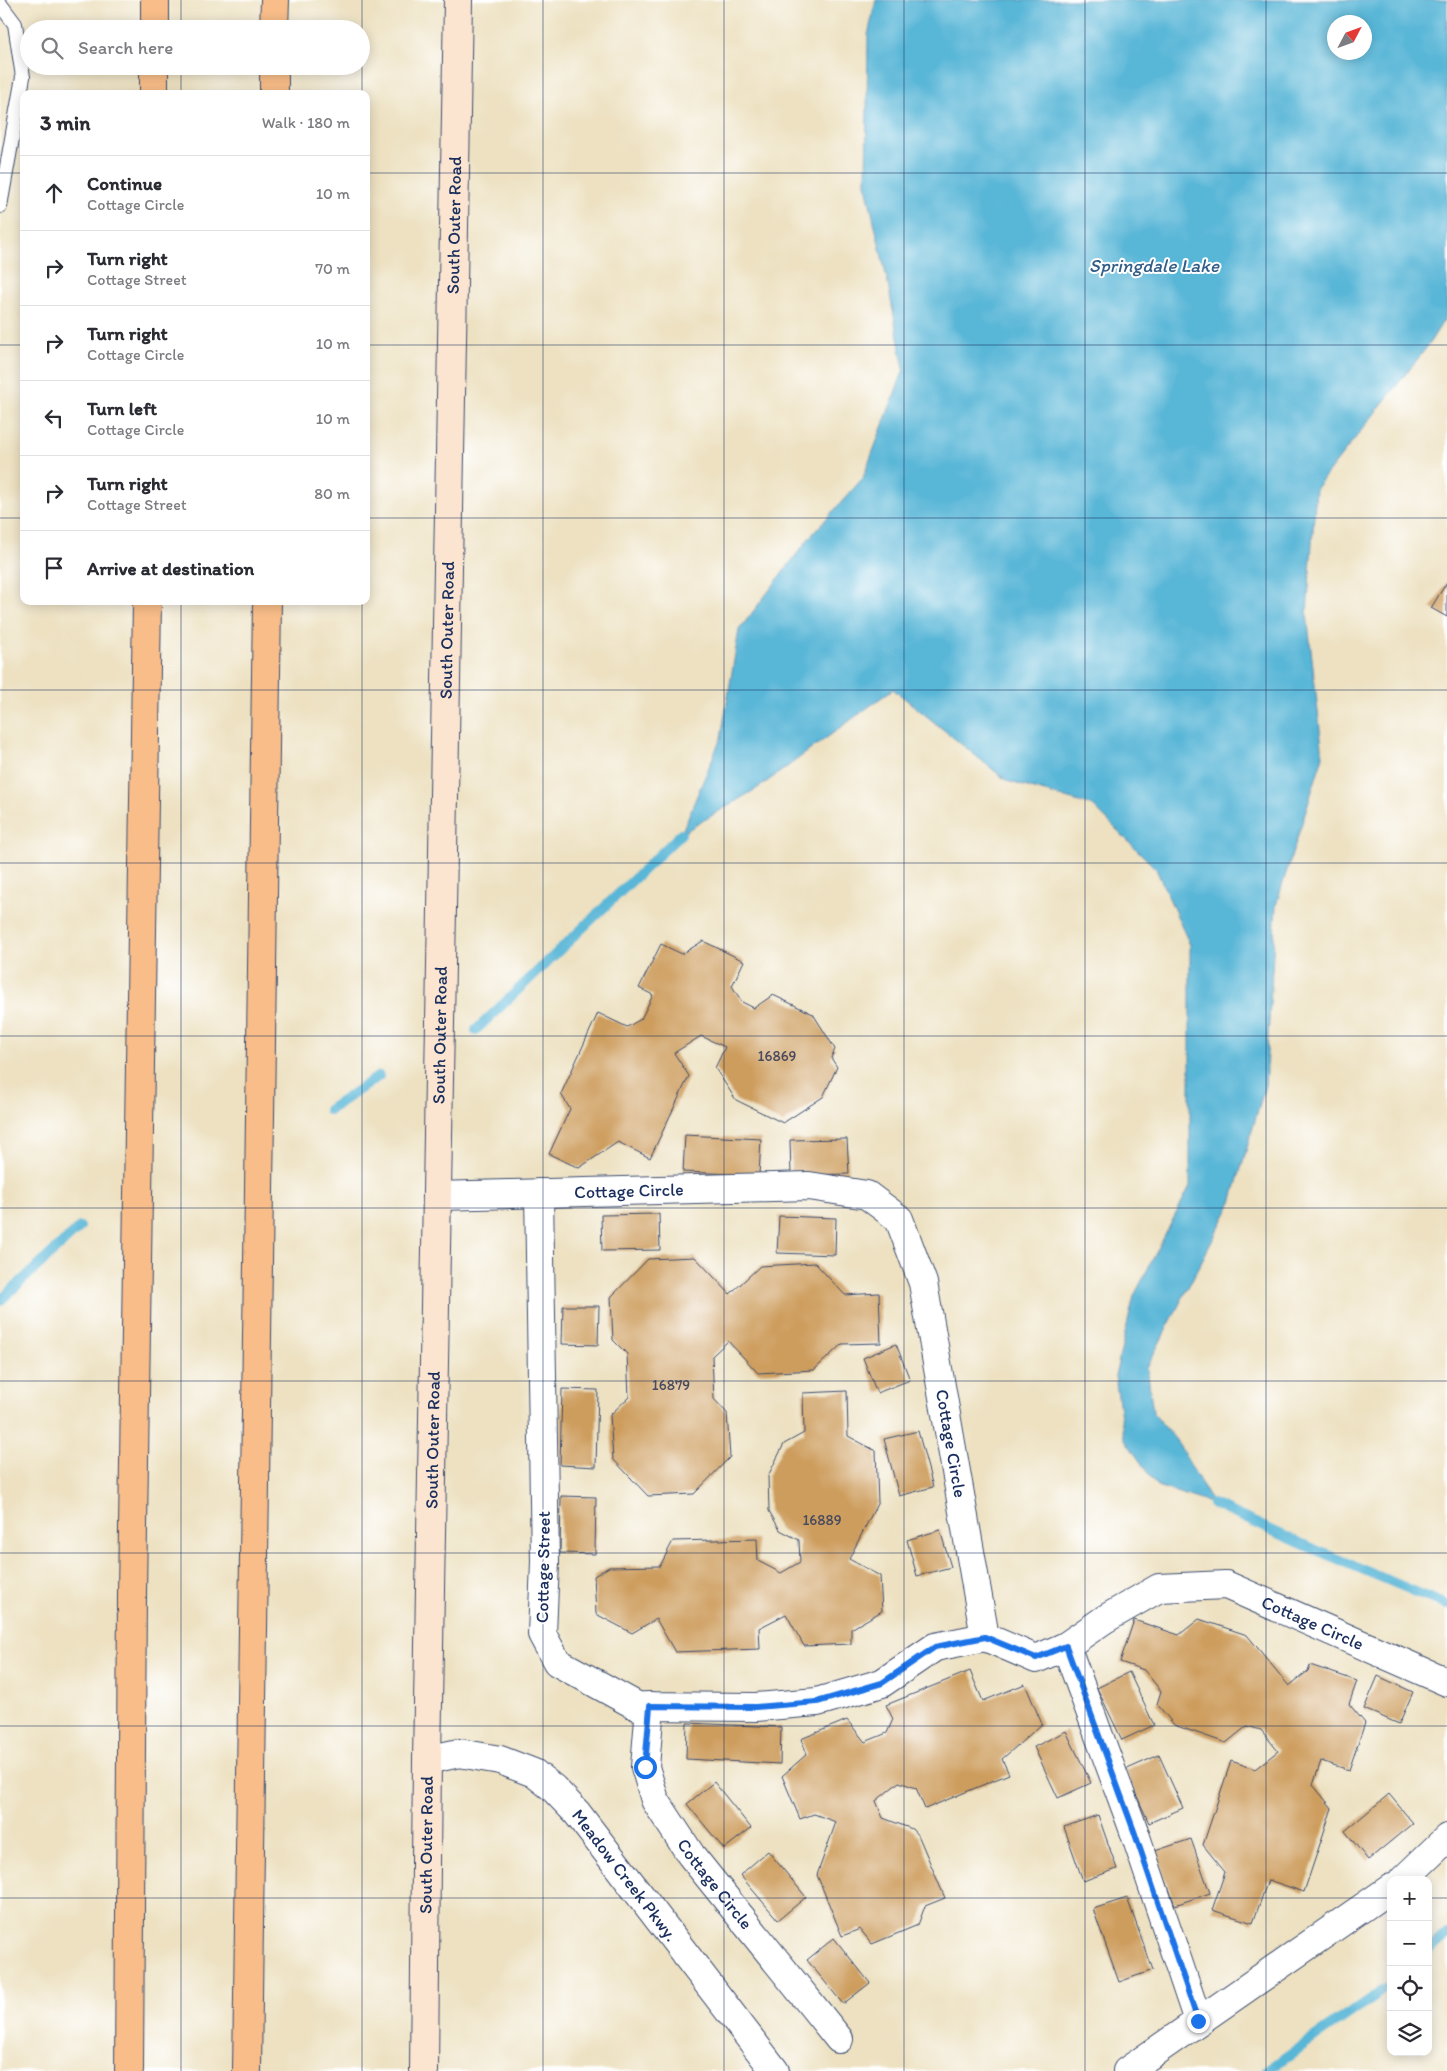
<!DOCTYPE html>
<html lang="en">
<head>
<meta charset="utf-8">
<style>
  :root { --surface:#fff; --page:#f7f7f7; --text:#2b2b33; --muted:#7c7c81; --line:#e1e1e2 }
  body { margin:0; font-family:Itim,sans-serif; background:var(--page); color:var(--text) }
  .controls { position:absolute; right:15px; bottom:15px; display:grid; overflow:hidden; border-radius:10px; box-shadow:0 2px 12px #0003 }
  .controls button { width:45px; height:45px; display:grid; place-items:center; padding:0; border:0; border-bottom:1px solid var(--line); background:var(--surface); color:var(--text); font:25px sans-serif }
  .compass { position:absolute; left:1327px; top:15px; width:45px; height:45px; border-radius:50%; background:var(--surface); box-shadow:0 2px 12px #0003; rotate:49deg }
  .stop { position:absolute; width:15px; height:15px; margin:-11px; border:4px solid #1a73e8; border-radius:50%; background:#fff }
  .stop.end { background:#1a73e8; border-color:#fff; box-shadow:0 1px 5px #0008 }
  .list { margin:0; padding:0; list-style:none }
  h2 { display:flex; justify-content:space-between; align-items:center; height:65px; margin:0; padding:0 20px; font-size:21px }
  h2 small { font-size:16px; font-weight:400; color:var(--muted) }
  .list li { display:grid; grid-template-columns:32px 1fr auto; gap:15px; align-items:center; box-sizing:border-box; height:75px; padding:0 20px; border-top:1px solid var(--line) }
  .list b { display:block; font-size:19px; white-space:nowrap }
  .list p { margin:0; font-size:16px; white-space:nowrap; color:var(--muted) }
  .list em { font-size:16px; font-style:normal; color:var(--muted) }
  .icon { flex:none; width:28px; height:28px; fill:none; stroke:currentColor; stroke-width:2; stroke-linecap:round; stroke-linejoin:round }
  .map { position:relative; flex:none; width:1447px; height:2071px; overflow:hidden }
  .search { position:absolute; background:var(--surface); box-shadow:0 2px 12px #0003; left:20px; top:20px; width:350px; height:55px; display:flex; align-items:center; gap:12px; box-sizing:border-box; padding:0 18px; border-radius:28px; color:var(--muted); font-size:19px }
  .panel { position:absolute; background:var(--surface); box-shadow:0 2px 12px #0003; left:20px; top:90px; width:350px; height:515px; border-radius:10px }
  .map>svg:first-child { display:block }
</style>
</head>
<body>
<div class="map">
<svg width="1447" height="2071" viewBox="0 0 1447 2071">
  <rect width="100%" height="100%" fill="#fff"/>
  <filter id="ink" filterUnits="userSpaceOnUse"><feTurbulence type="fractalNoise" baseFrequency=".02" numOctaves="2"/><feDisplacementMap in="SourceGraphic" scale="10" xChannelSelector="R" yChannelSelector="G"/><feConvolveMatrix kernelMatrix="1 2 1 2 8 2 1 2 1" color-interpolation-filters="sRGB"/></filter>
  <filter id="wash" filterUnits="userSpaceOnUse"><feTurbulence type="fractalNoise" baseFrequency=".0096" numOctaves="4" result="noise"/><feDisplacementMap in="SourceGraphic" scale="20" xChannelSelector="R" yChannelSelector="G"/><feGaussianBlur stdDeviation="1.12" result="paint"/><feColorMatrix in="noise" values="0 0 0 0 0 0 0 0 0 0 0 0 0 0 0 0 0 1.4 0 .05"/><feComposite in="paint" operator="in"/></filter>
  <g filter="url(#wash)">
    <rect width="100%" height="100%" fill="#ede1c1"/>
    <path fill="#59b6d7" stroke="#3a729a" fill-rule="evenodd" d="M876 0H1447V315L1427 347 1316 488 1307 614 1323 756 1276 905 1265 1086 1230 1206 1147 1367 1153 1413 1176 1440 1213 1504 1157 1486 1124 1438 1115 1376 1134 1296 1190 1186V945L1156 869 1093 806 1007 781 893 689 761 786 681 834 721 738 739 630 810 537 863 478 904 369 887 279 866 186 868 35ZM1334 22H1364V52H1334Z"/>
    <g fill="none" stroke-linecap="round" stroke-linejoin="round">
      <g stroke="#59b6d7" stroke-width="10">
        <path d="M476 1030 681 834"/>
        <path d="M329 1110 379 1076"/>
        <path d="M0 1301 80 1227"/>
        <path d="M1213 1504 1309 1547 1447 1605"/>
        <path d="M1428 1951 1447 1934"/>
        <path d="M1266 2071 1391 1985"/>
      </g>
    </g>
    <g id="blocks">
      <g fill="#cd9d5d">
        <path d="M1447 582V617L1431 608Z"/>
        <path d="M703 941 744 961 732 986 742 1002 754 1008 773 995 813 1014 835 1049 831 1058 837 1067 823 1097 783 1123 736 1100 715 1068 725 1047 701 1036 674 1053 689 1076 650 1158 618 1142 579 1168 549 1154 570 1109 561 1094 598 1013 627 1027 641 1019 653 995 639 988 661 944 682 954Z"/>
        <path d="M685 1135 761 1139 759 1175 683 1172Z"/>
        <path d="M847 1139 849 1174 791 1175 790 1140Z"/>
        <path d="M659 1214 660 1250 602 1251 601 1215Z"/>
        <path d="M779 1216 836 1218 835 1255 777 1253Z"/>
        <path d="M695 1257 730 1294 760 1266 815 1263 845 1295 879 1293 881 1343 842 1344 814 1370 758 1373 728 1341 712 1356 714 1399 727 1413 730 1457 694 1494 648 1496 613 1459 610 1415 629 1397 627 1354 613 1340 611 1297 648 1259Z"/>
        <path d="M563 1306H599L598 1345 562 1344Z"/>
        <path d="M896 1344 910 1380 877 1393 863 1358Z"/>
        <path d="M562 1389 598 1390 596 1467 560 1465Z"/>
        <path d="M847 1391 848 1436 876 1451 878 1502 849 1559 880 1576 882 1611 851 1629V1644L804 1646 786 1614 759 1628 760 1649 675 1652 656 1619 632 1633 596 1614 594 1576 609 1567 660 1566 673 1541 757 1539 758 1561 781 1573 800 1562 799 1540 780 1530 769 1511 768 1476 784 1444 804 1433 803 1393Z"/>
        <path d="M918 1431 933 1487 899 1496 884 1439Z"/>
        <path d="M561 1496 596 1497 595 1554 560 1553Z"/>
        <path d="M940 1530 951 1567 917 1576 907 1540Z"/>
        <path d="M1199 1619 1247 1635 1289 1686 1308 1671 1310 1665 1357 1681 1349 1704 1365 1723 1349 1770 1321 1761 1313 1785 1332 1808 1304 1892 1268 1880 1253 1923 1212 1910 1225 1872 1203 1845 1231 1761 1255 1769 1278 1751 1261 1730 1247 1726 1226 1743 1174 1725 1157 1704 1161 1691 1144 1670 1120 1662 1134 1620 1179 1635Z"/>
        <path d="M970 1671 983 1701 1025 1684 1042 1724 1002 1759 1009 1774 925 1809 916 1788 899 1782 876 1801 883 1818 912 1829 919 1837 945 1898 925 1906 918 1925 872 1944 860 1929 842 1936 817 1875 836 1822 814 1814 800 1819 782 1776 807 1754 801 1739 847 1720 865 1742 887 1733 893 1719 886 1705Z"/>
        <path d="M1129 1672 1154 1725 1122 1740 1097 1688Z"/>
        <path d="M1378 1676 1413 1692 1399 1724 1364 1709Z"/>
        <path d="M687 1723 781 1727 780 1764 686 1759Z"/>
        <path d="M1066 1731 1091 1783 1058 1798 1034 1747Z"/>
        <path d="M1159 1755 1183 1808 1149 1823 1125 1770Z"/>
        <path d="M714 1782 751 1828 724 1849 687 1804Z"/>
        <path d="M1389 1794 1413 1823 1368 1860 1345 1831Z"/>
        <path d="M1098 1815 1117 1869 1083 1881 1064 1827Z"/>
        <path d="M1191 1839 1210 1893 1175 1905 1155 1851Z"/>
        <path d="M768 1851 806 1897 778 1920 740 1875Z"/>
        <path d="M1127 1898 1153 1970 1119 1982 1093 1909Z"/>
        <path d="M834 1938 870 1983 843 2004 807 1960Z"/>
      </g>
    </g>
  </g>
  <g filter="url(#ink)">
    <use href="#blocks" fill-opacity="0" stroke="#3a4a6d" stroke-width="1"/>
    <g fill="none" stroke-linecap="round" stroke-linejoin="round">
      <defs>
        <path id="lane" d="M0 4 15 24 23 77 0 206"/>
        <g id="street">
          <path d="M539 1193 545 1562 542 1634 557 1662 637 1706 756 1707 817 1702 882 1683 935 1647 985 1637"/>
          <path id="s1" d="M437 1196 809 1186 867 1195 899 1219 923 1283 985 1637 1036 1659 1066 1646 1105 1619 1159 1588 1226 1585 1447 1682"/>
          <path d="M1066 1646 1134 1831 1198 2021"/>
          <path id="s2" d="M650 1706 645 1767 655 1800 691 1855 839 2039"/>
          <path id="s3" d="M427 1760 459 1753 500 1760 534 1773 553 1788 577 1813 775 2071"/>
          <path d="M1403 1880 1447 1838"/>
          <path d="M1127 2071 1391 1888"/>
        </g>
        <g id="secondary">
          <path id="s4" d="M424 2071 427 1760 458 0"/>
        </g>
        <g id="highway">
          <path d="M155 29V0"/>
          <path d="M274 29 275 0"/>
          <path d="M154 94V66"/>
          <path d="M274 94V66"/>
          <path d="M129 2071 132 1593 147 601"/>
          <path d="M247 2071 267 601"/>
        </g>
      </defs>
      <use href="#lane" stroke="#3a4a6d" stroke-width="16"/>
      <use href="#street" stroke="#3a4a6d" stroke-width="30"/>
      <use href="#secondary" stroke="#3a4a6d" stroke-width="30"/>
      <use href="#highway" stroke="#3a4a6d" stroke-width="30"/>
      <use href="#lane" stroke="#fff" stroke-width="14"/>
      <use href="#street" stroke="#fff" stroke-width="28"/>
      <use href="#secondary" stroke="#fce5d0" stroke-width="28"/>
      <use href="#highway" stroke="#f8bd89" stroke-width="28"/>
    </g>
  </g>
  <g fill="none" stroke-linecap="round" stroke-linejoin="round" filter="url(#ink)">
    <path stroke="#1a73e8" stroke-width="6" d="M645 1767 650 1706 756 1707 817 1702 882 1683 935 1647 985 1637 1036 1658 1066 1646 1134 1831 1198 2021"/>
  </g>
  <path fill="none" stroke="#1b2f5e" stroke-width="1" stroke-opacity="0.55" d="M181 0V29M362 0V94M543 0V2071M724 0V2071M904 0V2071M1085 0V2071M1266 0V2071M181 66V94M0 173H24M366 173H1447M0 345H24M366 345H1447M0 518H24M366 518H1447M181 601V2071M362 601V2071M0 690H1447M0 863H1447M0 1036H1447M0 1208H1447M0 1381H1447M0 1553H1447M0 1726H1447M0 1898H1391M1428 1898H1447"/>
  <g text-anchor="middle" stroke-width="4" stroke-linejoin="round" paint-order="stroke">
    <g font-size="15" fill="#484a5e">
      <text x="777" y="1061">16869</text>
      <text x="671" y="1390">16879</text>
      <text x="822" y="1525">16889</text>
    </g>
    <g font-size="18" fill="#1b2f5e" stroke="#fff">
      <text dy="6" stroke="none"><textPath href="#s4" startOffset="1846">South Outer Road</textPath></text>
      <text dy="6" stroke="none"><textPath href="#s4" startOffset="1441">South Outer Road</textPath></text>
      <text dy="6" stroke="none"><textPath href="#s4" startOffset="1036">South Outer Road</textPath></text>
      <text dy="6" stroke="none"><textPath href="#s1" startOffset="192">Cottage Circle</textPath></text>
      <text dy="6" stroke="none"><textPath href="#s4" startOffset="631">South Outer Road</textPath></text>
      <text dy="6" stroke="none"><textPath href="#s1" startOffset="702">Cottage Circle</textPath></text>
      <text transform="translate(543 1567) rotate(-89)" y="6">Cottage Street</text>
      <text dy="6" stroke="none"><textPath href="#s1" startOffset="1258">Cottage Circle</textPath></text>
      <text dy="6" stroke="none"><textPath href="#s4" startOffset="226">South Outer Road</textPath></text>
      <text dy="6" stroke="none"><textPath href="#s3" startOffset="248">Meadow Creek Pkwy.</textPath></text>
      <text dy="6" stroke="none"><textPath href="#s2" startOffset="199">Cottage Circle</textPath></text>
    </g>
    <g font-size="19" font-style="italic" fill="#315e88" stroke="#fff">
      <text x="1154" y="272">Springdale Lake</text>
    </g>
  </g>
</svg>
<div class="controls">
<button>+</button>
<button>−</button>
<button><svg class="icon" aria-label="locate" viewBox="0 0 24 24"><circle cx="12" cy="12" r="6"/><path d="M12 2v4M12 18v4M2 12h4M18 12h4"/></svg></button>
<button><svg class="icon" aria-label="layers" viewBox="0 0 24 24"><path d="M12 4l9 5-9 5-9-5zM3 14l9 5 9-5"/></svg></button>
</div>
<svg class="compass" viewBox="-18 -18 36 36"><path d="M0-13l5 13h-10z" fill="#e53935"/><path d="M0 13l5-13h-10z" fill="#7c7c81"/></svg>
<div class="stop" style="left:645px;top:1767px"></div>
<div class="stop end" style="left:1198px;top:2021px"></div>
<div class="search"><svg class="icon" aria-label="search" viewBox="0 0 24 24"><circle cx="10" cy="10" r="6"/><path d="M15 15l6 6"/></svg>Search here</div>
<section class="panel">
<h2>3 min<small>Walk · 180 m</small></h2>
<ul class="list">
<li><svg class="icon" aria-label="ahead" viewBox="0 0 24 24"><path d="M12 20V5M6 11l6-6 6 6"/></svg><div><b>Continue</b><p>Cottage Circle</p></div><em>10 m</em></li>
<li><svg class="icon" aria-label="right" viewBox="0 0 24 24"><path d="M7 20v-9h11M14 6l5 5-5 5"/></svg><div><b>Turn right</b><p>Cottage Street</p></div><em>70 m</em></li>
<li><svg class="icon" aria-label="right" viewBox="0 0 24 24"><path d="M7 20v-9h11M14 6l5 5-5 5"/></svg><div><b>Turn right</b><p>Cottage Circle</p></div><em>10 m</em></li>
<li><svg class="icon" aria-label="left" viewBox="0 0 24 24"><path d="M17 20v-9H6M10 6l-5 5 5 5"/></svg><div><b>Turn left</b><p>Cottage Circle</p></div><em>10 m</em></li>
<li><svg class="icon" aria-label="right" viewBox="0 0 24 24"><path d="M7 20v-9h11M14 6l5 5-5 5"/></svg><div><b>Turn right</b><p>Cottage Street</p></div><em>80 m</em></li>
<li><svg class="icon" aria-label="arrive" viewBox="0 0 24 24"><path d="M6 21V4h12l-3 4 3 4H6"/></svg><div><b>Arrive at destination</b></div></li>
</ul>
</section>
</div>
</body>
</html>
